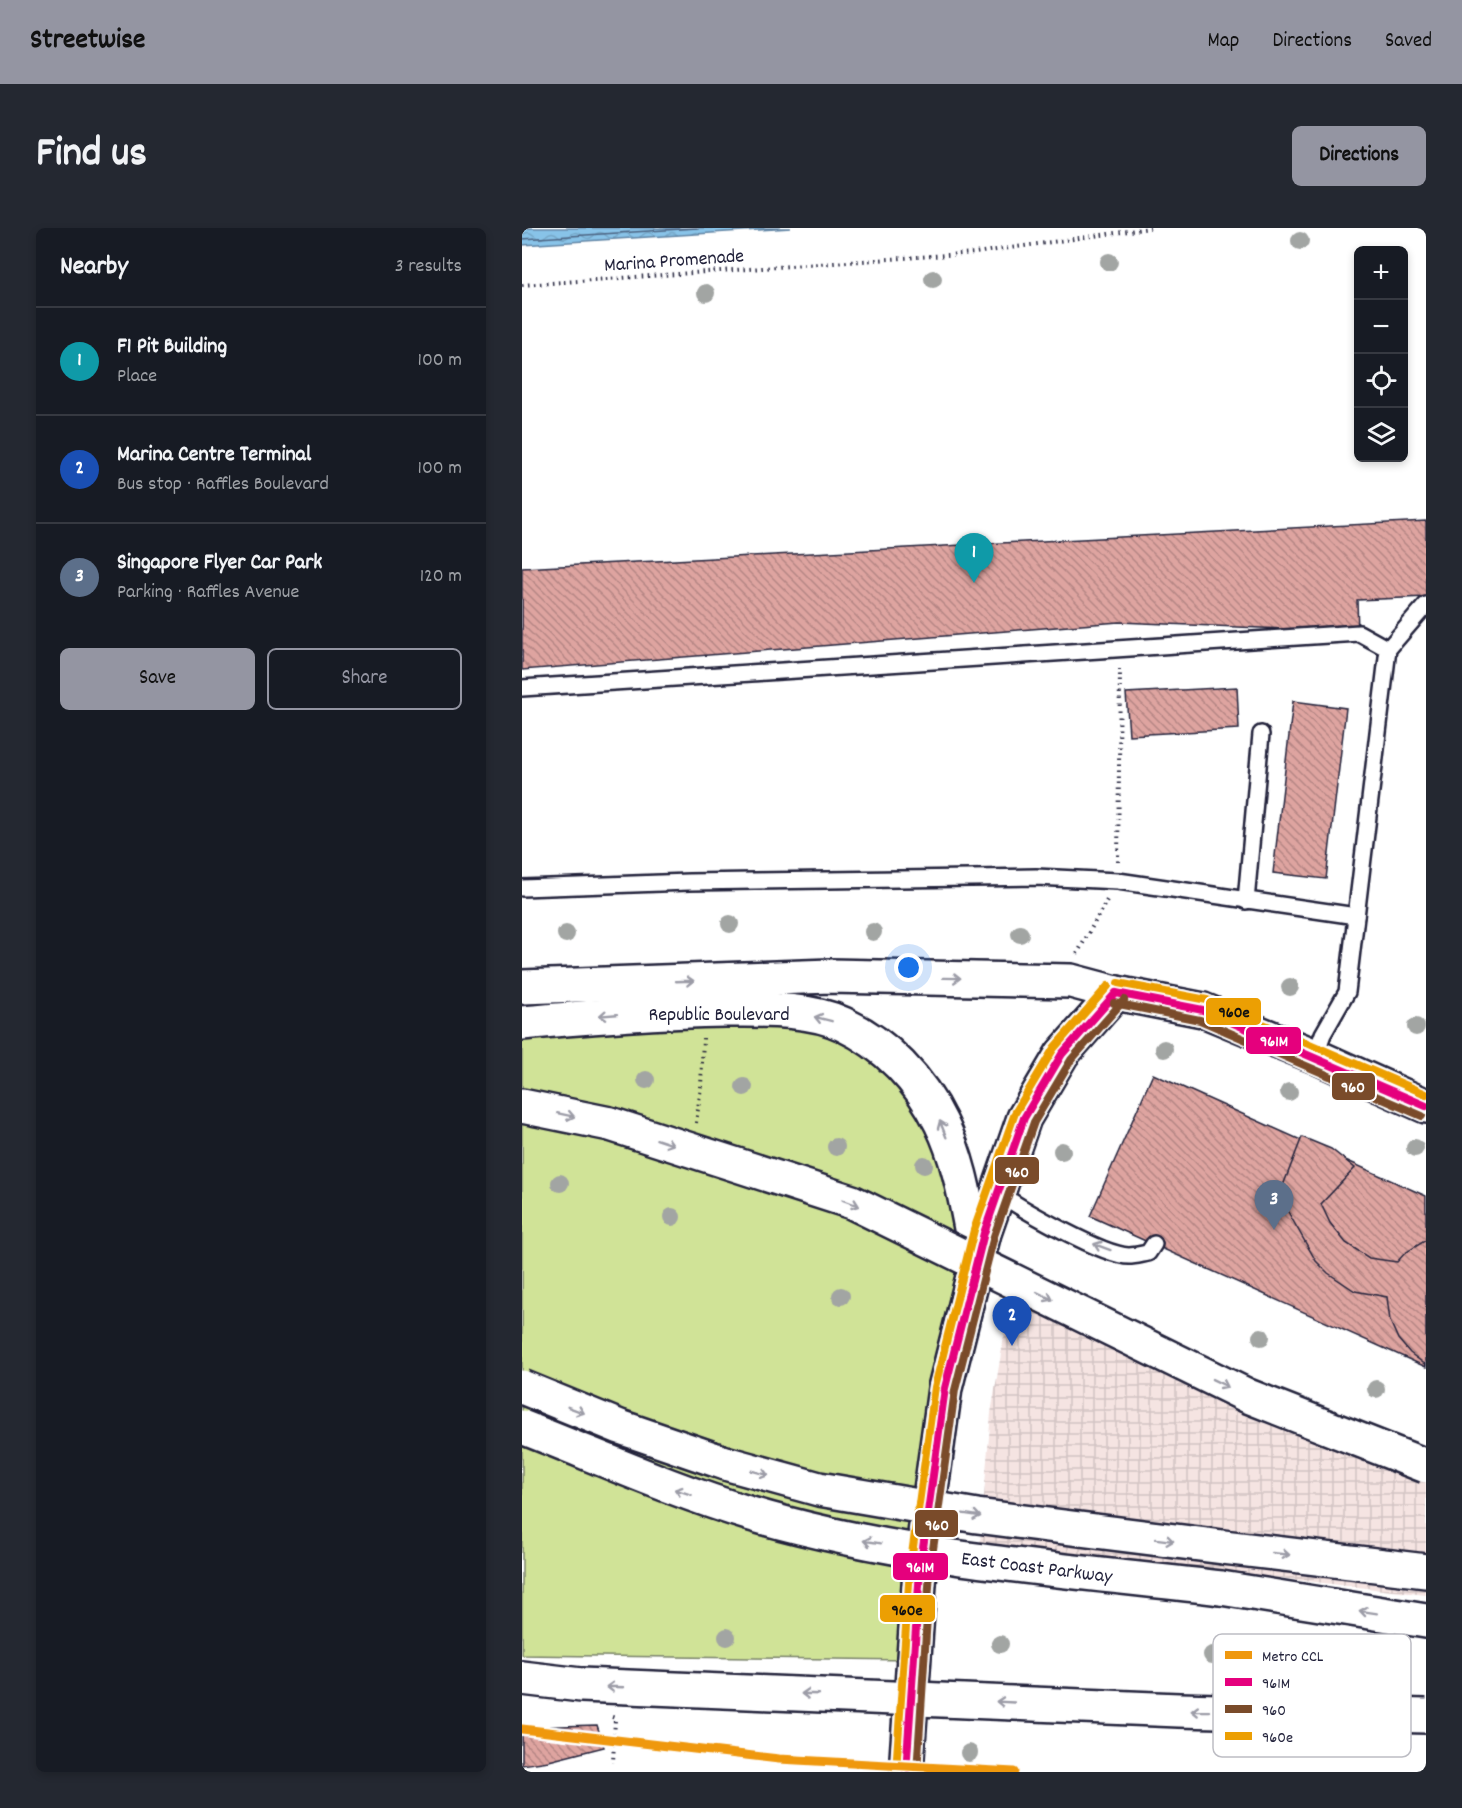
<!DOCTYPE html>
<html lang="en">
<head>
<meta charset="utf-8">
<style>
  :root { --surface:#171b24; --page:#242831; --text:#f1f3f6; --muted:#9ea1a6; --line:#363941; --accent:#9495a2 }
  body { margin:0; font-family:Dekko,sans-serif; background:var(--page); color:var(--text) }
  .controls { position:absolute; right:18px; top:18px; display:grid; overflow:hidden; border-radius:9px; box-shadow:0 3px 9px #0003 }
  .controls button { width:54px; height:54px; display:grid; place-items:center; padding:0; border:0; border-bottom:2px solid var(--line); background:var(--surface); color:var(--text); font:30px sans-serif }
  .you { position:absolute; left:387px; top:740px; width:21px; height:21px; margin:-15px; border:4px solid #fff; border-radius:50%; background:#1a73e8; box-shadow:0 0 0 9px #1a73e833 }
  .badge { display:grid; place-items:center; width:39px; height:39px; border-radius:50%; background:var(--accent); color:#fff; font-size:20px; font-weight:700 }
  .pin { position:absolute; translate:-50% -50px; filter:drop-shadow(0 2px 3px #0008) }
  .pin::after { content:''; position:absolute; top:32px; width:21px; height:18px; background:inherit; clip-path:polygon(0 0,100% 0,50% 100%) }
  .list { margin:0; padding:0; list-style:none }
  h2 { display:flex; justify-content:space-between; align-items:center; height:78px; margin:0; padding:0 24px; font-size:26px }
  h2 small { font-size:20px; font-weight:400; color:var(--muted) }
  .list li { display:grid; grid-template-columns:39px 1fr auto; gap:18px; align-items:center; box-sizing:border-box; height:108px; padding:0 24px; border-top:2px solid var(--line) }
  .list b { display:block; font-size:22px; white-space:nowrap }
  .list p { margin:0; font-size:20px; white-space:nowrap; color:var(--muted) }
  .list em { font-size:20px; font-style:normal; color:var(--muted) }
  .actions { display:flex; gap:12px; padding:18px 24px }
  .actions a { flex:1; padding:14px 0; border:2px solid var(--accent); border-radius:9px; text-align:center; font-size:21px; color:var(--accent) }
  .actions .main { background:var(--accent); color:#111 }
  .icon { flex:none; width:33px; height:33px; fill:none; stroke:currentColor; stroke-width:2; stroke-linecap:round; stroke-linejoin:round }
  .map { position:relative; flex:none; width:904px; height:1544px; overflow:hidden; border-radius:9px }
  header { display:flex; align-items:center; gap:36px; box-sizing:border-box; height:84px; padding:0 30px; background:var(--accent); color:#111 }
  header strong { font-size:28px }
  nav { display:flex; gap:33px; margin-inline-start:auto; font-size:21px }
  .intro { display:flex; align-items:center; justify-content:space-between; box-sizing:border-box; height:144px; padding:0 36px }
  h1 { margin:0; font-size:42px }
  .button { padding:15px 27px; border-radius:9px; background:var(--accent); color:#111; font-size:21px; font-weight:700 }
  main { display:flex; gap:36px; padding:0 36px }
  aside { flex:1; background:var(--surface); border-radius:9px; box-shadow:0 3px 9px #0003 }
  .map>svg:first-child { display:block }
</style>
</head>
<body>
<header>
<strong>Streetwise</strong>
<nav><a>Map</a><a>Directions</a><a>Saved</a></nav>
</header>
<div class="intro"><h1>Find us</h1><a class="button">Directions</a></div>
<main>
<aside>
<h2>Nearby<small>3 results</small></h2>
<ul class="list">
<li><span class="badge" style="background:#0f9aa8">1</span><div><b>F1 Pit Building</b><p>Place</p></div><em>100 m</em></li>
<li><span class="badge" style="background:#1a4fb4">2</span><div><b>Marina Centre Terminal</b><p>Bus stop · Raffles Boulevard</p></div><em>100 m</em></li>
<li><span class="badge" style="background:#5c6f8a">3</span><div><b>Singapore Flyer Car Park</b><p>Parking · Raffles Avenue</p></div><em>120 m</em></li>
</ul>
<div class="actions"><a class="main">Save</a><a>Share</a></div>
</aside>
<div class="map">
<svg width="904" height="1544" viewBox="0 0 904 1544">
  <defs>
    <pattern id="industrial-grid" width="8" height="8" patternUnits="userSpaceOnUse" patternTransform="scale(1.5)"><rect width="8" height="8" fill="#f5e4e2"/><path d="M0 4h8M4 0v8" fill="none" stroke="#d2c3c3"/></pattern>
    <pattern id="water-waves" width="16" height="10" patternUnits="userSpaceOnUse" patternTransform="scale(1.5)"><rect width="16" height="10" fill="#88c3e8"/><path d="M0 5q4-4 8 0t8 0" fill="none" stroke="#75a7c8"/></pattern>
    <pattern id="building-back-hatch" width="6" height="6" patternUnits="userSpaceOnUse" patternTransform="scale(1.5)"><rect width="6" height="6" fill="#dea4a0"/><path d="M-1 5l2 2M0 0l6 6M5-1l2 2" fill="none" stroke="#b48584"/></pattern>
  </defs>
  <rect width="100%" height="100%" fill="#fff"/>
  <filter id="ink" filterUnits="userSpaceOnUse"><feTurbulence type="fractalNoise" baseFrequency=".0167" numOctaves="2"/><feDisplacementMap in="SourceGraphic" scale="12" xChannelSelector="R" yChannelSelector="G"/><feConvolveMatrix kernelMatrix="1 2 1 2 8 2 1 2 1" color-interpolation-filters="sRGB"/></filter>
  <g filter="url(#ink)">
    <path fill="url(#industrial-grid)" d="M494 1037 734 1158 904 1218V1367L458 1315 469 1185Z"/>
    <path fill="#d0e397" stroke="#798269" stroke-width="1.5" d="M278 790 335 817 396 860 446 1005 389 1432 0 1427V812L185 792Z"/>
    <path fill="url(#water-waves)" stroke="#5f83a3" stroke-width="1.5" d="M0 0H269L0 17Z"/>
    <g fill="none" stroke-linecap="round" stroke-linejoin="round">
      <path stroke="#4b6280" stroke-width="1.5" d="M0 11 175 0"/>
    </g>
    <g fill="url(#building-back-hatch)" stroke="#22223b" stroke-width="1.5">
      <path d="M904 293V369L835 372 836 404 597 394 0 442V340Z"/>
      <path d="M715 459 717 501 607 507 604 465Z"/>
      <path d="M771 473 824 480 804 651 751 645Z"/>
      <path d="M631 846 904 968V1139L568 988Z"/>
      <path d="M780 909 809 921 833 940 799 976 808 995 824 1015 847 1030 875 1034 883 1025 904 1012V1137L888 1125 876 1111 868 1093 865 1069 833 1063 806 1045 794 1033 757 968Z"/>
      <path d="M75 1497 82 1519 27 1533 0 1537V1499Z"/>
    </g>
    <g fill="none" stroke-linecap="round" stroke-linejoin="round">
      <defs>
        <g id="lane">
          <path d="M0 460 837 405 866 421"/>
          <path d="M0 660 167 654 514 649 596 653 834 688"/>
          <path d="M724 673 739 506"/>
          <path d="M793 828 801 806 825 764 866 421 904 377"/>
          <path d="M477 965C499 981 582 1028 607 1028 613 1028 620 1026 626 1025L632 1016"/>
        </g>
        <g id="primary">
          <path d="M0 759 308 748 549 753 594 765 681 782 793 828 904 878"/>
          <path d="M0 795C68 789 136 783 204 782 241 782 287 780 321 796 364 816 398 852 419 895 439 935 445 982 454 1026"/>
          <path d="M384 1544 398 1342 423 1160 462 1005 502 890 540 826 594 765"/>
        </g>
        <g id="highway">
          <path d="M0 878 88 896"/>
          <path d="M701 1319 904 1343"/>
          <path d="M699 1360 904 1393"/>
          <path d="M0 1450 59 1457"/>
        </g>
      </defs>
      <use href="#lane" stroke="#22223b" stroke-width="20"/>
      <use href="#primary" stroke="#22223b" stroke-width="38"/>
      <use href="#highway" stroke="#22223b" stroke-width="38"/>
      <g stroke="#22223b" stroke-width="4" stroke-dasharray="1.5 4.5" stroke-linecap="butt">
        <path d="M0 57 453 25 628 0"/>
        <path d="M596 634 598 441"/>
        <path d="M555 726 585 672"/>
        <path d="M174 895 179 859 181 810"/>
        <path d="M90 1489 93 1490 91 1535"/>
      </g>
      <use href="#lane" stroke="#fff" stroke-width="15"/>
      <use href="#primary" stroke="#fff" stroke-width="33"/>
      <use href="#highway" stroke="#fff" stroke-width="33"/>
      <defs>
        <g id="highway-bridge">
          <path d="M88 896 330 974 726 1168 904 1238"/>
          <path d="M0 1159 98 1199 203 1235 297 1261 455 1288 701 1319"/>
          <path d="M0 1199C77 1229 150 1262 229 1286 381 1331 542 1342 699 1360"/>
          <path d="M59 1457 657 1482 904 1488"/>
        </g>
      </defs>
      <use href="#highway-bridge" stroke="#22223b" stroke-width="38" stroke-linecap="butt"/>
      <use href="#highway-bridge" stroke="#fff" stroke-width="33"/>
      <defs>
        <g id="bus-1">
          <path d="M594 765 681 782 904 878"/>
          <path d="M384 1544 398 1342 423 1160 462 1005 502 890 540 826 594 765"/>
        </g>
        <g id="bus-2">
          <path d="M592 775 678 792 900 888"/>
          <path d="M395 1544 408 1343 433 1162 472 1008 512 894 549 832 602 772"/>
        </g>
        <g id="bus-3">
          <path d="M596 755 685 772 904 866"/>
          <path d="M374 1543 388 1341 413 1159 452 1002 493 885 532 820 586 758"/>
        </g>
      </defs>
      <use href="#bus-1" stroke="#fff" stroke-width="12"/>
      <use href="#bus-2" stroke="#fff" stroke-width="12"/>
      <use href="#bus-3" stroke="#fff" stroke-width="12"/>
      <use href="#bus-1" stroke="#e5007d" stroke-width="8"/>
      <use href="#bus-2" stroke="#7a4b2a" stroke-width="8"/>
      <use href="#bus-3" stroke="#ec9f03" stroke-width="8"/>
      <defs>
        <path id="metro-1" d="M0 1501 257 1531 492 1544"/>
      </defs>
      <use href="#metro-1" stroke="#fff" stroke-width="14"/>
      <use href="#metro-1" stroke="#ef980f" stroke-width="9"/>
    </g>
    <g fill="#a2a5a3">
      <circle cx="778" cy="13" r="9"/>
      <circle cx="587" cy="34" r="9"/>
      <circle cx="411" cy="51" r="9"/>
      <circle cx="184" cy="65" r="9"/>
      <circle cx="208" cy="696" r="9"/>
      <circle cx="351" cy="704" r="9"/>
      <circle cx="44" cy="706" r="9"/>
      <circle cx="498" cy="706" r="9"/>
      <circle cx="768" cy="759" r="9"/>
      <circle cx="894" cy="799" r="9"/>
      <circle cx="642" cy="821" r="9"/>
      <circle cx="124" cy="852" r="9"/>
      <circle cx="222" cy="859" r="9"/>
      <circle cx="767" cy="864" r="9"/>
      <circle cx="314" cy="919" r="9"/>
      <circle cx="893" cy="920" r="9"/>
      <circle cx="540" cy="923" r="9"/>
      <circle cx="402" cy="937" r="9"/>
      <circle cx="38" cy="955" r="9"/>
      <circle cx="150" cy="989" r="9"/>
      <circle cx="319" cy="1068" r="9"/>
      <circle cx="739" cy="1109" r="9"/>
      <circle cx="854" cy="1161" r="9"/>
      <circle cx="205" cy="1409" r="9"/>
      <circle cx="478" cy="1416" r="9"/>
      <circle cx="690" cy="1427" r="9"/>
      <circle cx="447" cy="1525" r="9"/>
    </g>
    <defs><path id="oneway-shaft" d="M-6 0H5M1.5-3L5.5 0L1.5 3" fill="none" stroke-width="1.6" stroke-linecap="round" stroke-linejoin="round" transform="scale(1.5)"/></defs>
    <g stroke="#9c9ca7">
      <use href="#oneway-shaft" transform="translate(430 750) rotate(1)"/>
      <use href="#oneway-shaft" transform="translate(163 753) rotate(-2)"/>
      <use href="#oneway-shaft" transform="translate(86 787) rotate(175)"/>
      <use href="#oneway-shaft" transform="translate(301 791) rotate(-166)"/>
      <use href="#oneway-shaft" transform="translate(44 887) rotate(12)"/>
      <use href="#oneway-shaft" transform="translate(421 901) rotate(-112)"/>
      <use href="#oneway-shaft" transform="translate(143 914) rotate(18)"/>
      <use href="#oneway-shaft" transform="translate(329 975) rotate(21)"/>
      <use href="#oneway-shaft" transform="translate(580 1019) rotate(-160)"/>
      <use href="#oneway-shaft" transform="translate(523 1068) rotate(26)"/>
      <use href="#oneway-shaft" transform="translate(698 1155) rotate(26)"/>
      <use href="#oneway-shaft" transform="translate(54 1182) rotate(21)"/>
      <use href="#oneway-shaft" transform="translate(238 1245) rotate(15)"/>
      <use href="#oneway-shaft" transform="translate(161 1264) rotate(-162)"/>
      <use href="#oneway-shaft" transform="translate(450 1287) rotate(9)"/>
      <use href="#oneway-shaft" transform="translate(643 1312) rotate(7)"/>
      <use href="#oneway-shaft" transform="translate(350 1314) rotate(-171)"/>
      <use href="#oneway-shaft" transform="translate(759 1326) rotate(6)"/>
      <use href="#oneway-shaft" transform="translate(846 1384) rotate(-171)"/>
      <use href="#oneway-shaft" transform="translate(93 1459) rotate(-178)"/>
      <use href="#oneway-shaft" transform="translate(288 1466) rotate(-178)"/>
      <use href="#oneway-shaft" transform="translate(483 1474) rotate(-177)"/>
      <use href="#oneway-shaft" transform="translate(678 1483) rotate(-179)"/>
    </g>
  </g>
  <g text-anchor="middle" stroke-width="4.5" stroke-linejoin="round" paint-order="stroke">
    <g font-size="20" fill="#22223b" stroke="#fff">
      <text transform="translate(152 31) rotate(-4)" y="7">Marina Promenade</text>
      <text x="197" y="792">Republic Boulevard</text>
      <text transform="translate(515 1338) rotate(7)" y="7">East Coast Parkway</text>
    </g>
  </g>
  <rect x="691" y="1406" width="198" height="123" rx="9" fill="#fff" stroke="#bdbdc4" stroke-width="1.5"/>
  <rect x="703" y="1423" width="27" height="8" fill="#ef980f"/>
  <rect x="703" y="1450" width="27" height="8" fill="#e5007d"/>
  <rect x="703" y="1477" width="27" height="8" fill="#7a4b2a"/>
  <rect x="703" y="1504" width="27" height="8" fill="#ec9f03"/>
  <g font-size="16" fill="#22223b">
    <text x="740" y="1433">Metro CCL</text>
    <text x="740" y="1460">961M</text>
    <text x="740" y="1487">960</text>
    <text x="740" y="1514">960e</text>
  </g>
  <g stroke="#fff" stroke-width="2">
    <rect x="683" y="769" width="57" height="29" rx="6" fill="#ec9f03"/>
    <rect x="723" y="798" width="57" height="29" rx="6" fill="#e5007d"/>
    <rect x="809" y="844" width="45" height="29" rx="6" fill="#7a4b2a"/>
    <rect x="472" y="928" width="46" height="29" rx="6" fill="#7a4b2a"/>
    <rect x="392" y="1281" width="45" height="29" rx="6" fill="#7a4b2a"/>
    <rect x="370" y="1324" width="57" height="29" rx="6" fill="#e5007d"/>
    <rect x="357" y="1366" width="57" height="29" rx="6" fill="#ec9f03"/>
  </g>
  <g font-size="16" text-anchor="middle" font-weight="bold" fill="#fff">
    <text x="752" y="818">961M</text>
    <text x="831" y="864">960</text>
    <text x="495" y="949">960</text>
    <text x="415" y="1302">960</text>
    <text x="398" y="1344">961M</text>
  </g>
  <g font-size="16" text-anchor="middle" font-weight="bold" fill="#111">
    <text x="712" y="789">960e</text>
    <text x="385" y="1387">960e</text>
  </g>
</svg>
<div class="controls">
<button>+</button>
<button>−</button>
<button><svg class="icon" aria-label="locate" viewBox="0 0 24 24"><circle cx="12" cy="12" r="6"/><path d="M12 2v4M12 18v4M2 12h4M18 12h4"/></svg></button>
<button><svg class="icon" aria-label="layers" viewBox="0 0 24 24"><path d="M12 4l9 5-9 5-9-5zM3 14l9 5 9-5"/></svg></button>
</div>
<div class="you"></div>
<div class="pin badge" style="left:452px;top:355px;background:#0f9aa8">1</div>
<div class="pin badge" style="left:490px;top:1118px;background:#1a4fb4">2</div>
<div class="pin badge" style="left:752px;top:1002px;background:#5c6f8a">3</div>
</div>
</main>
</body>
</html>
